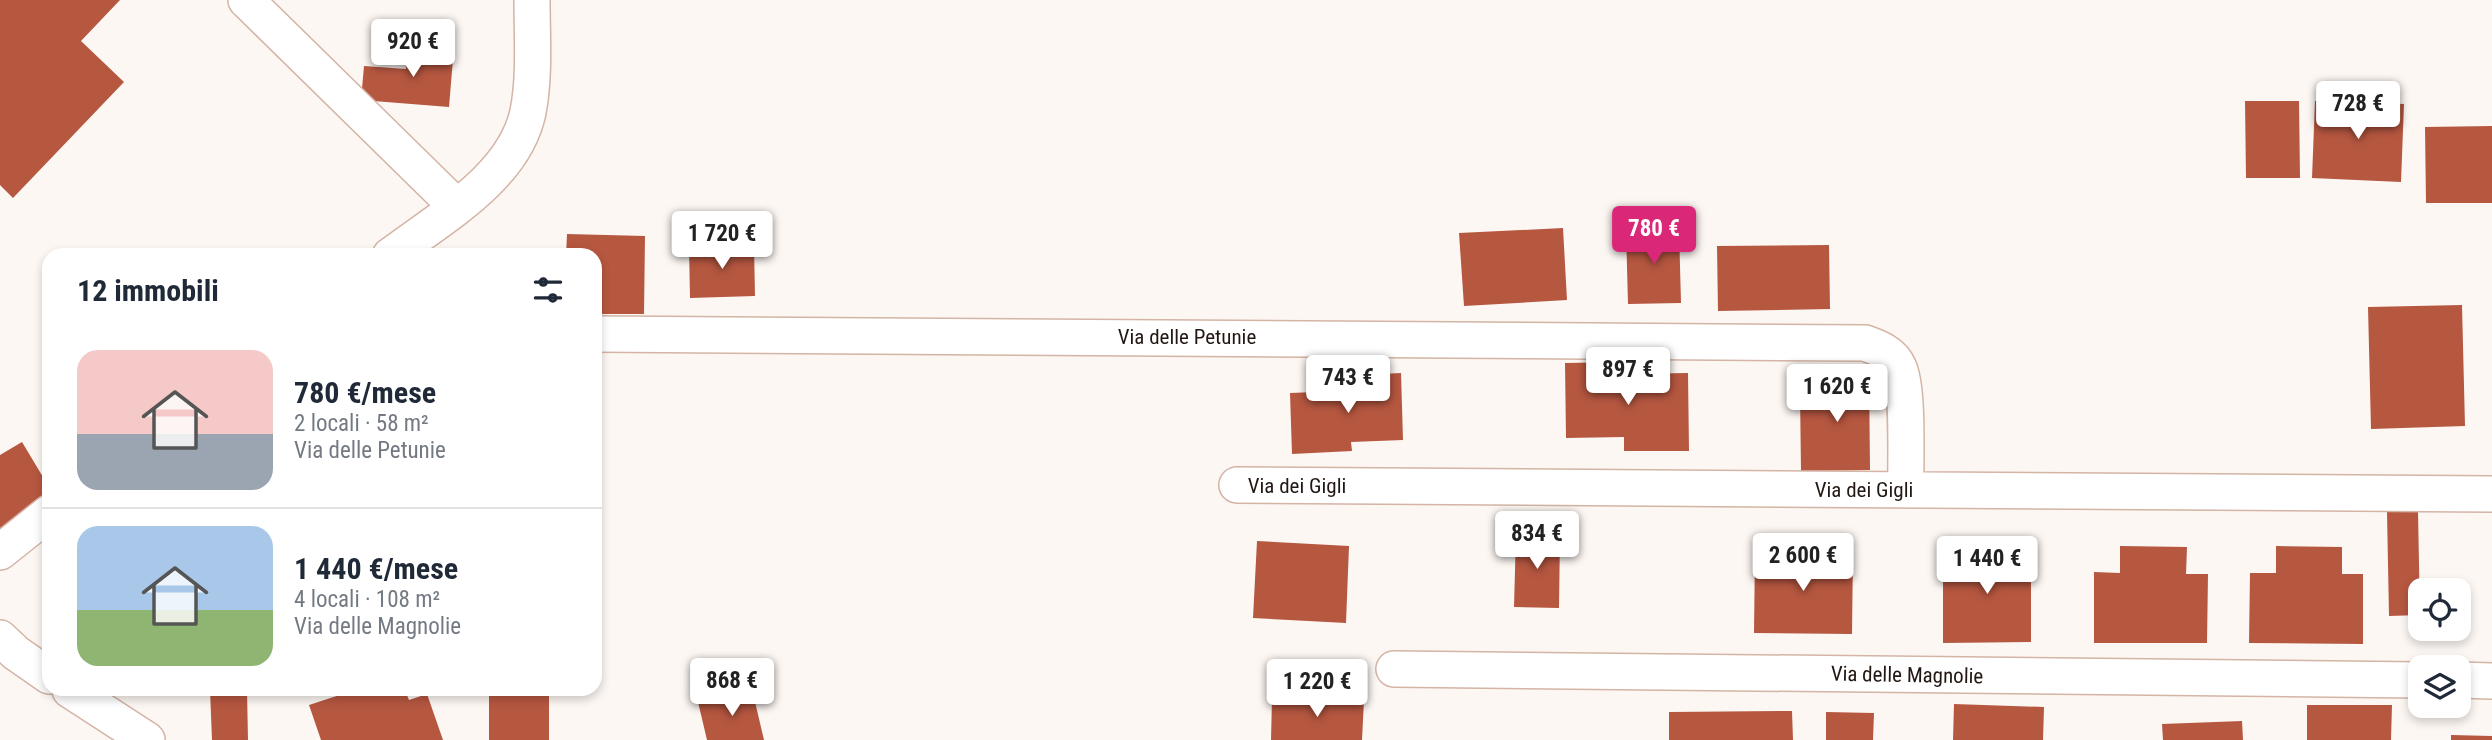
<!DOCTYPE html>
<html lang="it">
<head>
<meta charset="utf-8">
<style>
  :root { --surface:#fff; --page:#f2f2f3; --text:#1f2937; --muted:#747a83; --line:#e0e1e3; --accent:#db2777 }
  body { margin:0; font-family:"Roboto Condensed",sans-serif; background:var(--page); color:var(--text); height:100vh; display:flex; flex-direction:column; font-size:26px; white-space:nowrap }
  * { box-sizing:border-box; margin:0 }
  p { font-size:23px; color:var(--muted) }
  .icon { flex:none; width:38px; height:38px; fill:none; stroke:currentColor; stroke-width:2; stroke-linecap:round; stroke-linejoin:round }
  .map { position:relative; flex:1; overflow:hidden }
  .panel { position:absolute; left:42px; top:248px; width:560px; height:448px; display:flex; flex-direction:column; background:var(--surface); border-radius:21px; box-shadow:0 4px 10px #0003 }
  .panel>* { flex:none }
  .tools { position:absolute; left:2408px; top:578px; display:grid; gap:14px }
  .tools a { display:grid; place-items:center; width:63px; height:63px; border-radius:14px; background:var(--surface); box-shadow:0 4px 10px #0003; font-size:35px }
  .price { position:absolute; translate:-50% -60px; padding:0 16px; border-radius:7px; background:#fff; color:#222; font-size:23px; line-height:46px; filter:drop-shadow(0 2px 4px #0008) }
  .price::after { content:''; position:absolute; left:50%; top:42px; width:21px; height:16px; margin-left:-10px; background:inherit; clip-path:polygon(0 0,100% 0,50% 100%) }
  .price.selected { background:var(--accent); color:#fff }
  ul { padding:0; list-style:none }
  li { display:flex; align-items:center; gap:21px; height:175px; padding:0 35px }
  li+li { border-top:2px solid var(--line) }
  li span { display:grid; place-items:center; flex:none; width:196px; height:140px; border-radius:21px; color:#555 }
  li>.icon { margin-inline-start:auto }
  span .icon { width:84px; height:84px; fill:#fffc; stroke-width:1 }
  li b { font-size:30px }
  h2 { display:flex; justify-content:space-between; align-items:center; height:84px; padding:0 35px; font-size:30px }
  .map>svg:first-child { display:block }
</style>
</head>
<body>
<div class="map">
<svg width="2492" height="740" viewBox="0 0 2492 740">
  <rect width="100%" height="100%" fill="#fdf7f3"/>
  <path fill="#b65740" d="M0,0H120L81,41L124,82L13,198L0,185Z
    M408,44L454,47L449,107L361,100L364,66L406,69Z
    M2245,101H2299L2300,178H2246Z
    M2315,101L2404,104L2401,182L2312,178Z
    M2492,126V203H2426L2425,127Z
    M1563,228L1567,300L1464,306L1459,233Z
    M1679,229L1681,303L1628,304L1626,230Z
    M567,234L645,236L644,314H595V256H566Z
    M754,245L755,296L690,298L689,247Z
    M1829,245L1830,309L1718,311L1717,246Z
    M2462,305L2465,426L2371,429L2368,307Z
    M1624,362V374L1688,373L1689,451H1624V437L1566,438L1565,363Z
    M1823,371H1869L1870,470L1801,471L1800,394H1823Z
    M1401,373L1403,440L1351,442L1352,451L1292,454L1290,393L1342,391L1341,376Z
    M22,442L49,487V499L0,529V455Z
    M2387,512H2418L2420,615L2389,616Z
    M1516,533L1560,534L1559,608L1514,607Z
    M1257,541L1349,546L1346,623L1253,618Z
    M2120,546L2187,547L2186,574H2208L2207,643H2094V572L2120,573Z
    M2276,546L2342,547V574H2363V644L2249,643L2250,573H2276Z
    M1943,549L2031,550V642L1943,643Z
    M1755,551L1853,552L1852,634L1754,633Z
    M752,689L764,740H707L698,702Z
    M210,690H247L248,740H212Z
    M355,690H405L409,700L427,694L443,740H321L309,705Z
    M489,690H549V740H489Z
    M1272,698L1364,700L1362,740H1271Z
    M1954,704L2044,707L2043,740H1953Z
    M2307,705H2392L2391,740H2307Z
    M1792,711L1793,740H1669V712Z
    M1826,712L1874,713L1873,740H1826Z
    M2242,721L2243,740H2163L2162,724Z
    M2451,735L2492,736V740H2451Z"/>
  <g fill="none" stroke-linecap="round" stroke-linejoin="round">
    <defs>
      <path id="street" d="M246,0L456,206
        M390,256C440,218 514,178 528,112C535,76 532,37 532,0
        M595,334L1865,343C1879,348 1893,353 1899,368C1909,392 1905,461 1906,490
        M1237,485L2492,494
        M0,552L49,513
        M0,638L16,653L49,676
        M1394,669L2420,680
        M2459,680L2492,681
        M70,690L147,740"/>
    </defs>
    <use href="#street" stroke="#d3b4a5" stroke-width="38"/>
    <use href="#street" stroke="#fff" stroke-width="35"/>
  </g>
  <g text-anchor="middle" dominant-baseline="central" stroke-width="5" stroke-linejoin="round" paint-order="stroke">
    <g font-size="21" fill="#221712" stroke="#fff">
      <text x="1187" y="337">Via delle Petunie</text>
      <text x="1297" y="486">Via dei Gigli</text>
      <text x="1864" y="490">Via dei Gigli</text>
      <text transform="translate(1907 675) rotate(1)">Via delle Magnolie</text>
    </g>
  </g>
</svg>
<div class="tools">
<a><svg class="icon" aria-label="locate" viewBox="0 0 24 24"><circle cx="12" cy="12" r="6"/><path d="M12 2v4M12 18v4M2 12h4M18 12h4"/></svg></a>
<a><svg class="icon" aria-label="layers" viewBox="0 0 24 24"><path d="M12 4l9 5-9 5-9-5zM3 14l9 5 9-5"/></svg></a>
</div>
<b class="price" style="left:413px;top:79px">920 €</b>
<b class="price" style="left:2358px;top:141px">728 €</b>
<b class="price selected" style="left:1654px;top:266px">780 €</b>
<b class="price" style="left:722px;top:271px">1 720 €</b>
<b class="price" style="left:1628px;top:407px">897 €</b>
<b class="price" style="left:1348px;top:415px">743 €</b>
<b class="price" style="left:1837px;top:424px">1 620 €</b>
<b class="price" style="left:1537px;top:571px">834 €</b>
<b class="price" style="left:1803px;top:593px">2 600 €</b>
<b class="price" style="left:1987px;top:596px">1 440 €</b>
<b class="price" style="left:732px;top:718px">868 €</b>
<b class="price" style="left:1317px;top:719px">1 220 €</b>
<section class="panel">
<h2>12 immobili<svg class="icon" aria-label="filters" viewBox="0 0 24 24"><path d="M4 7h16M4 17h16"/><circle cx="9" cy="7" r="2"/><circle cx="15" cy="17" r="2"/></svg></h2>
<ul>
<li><span style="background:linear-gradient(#f6c9c9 60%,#9aa5b1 0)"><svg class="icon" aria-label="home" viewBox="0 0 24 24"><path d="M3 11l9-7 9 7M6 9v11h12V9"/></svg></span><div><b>780 €/mese</b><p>2 locali · 58 m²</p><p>Via delle Petunie</p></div></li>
<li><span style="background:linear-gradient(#a9c7e8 60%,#8fb573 0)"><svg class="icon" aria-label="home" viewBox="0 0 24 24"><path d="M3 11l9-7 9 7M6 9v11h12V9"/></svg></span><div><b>1 440 €/mese</b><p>4 locali · 108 m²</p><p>Via delle Magnolie</p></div></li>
</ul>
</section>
</div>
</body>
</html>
